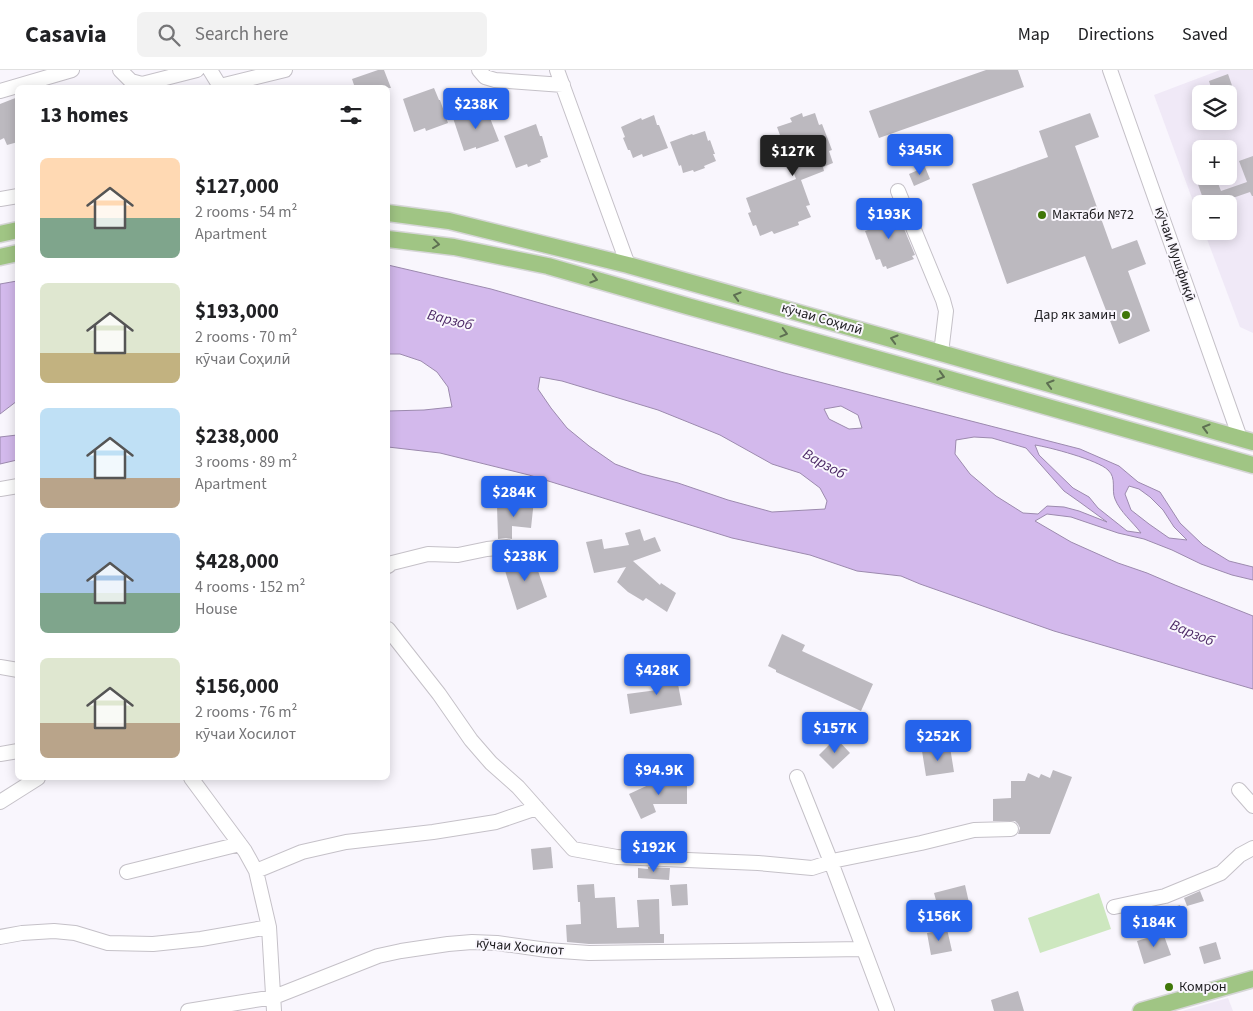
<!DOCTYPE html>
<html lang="en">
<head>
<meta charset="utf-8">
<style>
  :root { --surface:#fff; --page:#f2f2f2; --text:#202124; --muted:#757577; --line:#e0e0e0; --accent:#2563eb }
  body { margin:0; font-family:"Source Sans 3",sans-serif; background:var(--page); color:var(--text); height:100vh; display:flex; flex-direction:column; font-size:19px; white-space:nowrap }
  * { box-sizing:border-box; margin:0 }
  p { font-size:16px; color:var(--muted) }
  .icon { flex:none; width:28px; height:28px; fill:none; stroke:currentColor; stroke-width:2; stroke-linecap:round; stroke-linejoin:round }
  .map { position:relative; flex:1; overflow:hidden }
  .details { position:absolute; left:15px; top:15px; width:375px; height:695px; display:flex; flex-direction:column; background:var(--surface); border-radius:8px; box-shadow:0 2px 12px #0003 }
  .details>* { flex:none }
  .fabs { position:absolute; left:1192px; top:15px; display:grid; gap:10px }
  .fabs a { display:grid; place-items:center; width:45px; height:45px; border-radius:8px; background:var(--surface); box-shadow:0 2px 12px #0003; font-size:25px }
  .price { position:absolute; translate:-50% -42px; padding:0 11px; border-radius:5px; background:var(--accent); color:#fff; font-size:16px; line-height:32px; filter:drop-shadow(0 1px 2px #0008) }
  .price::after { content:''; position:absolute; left:50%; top:30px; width:15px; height:11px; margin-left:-8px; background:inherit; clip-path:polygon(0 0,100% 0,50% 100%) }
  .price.active { background:#222; color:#fff }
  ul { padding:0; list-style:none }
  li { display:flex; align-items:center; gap:15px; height:125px; padding:0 25px }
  li span { display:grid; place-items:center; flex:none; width:140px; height:100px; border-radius:8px; color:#555 }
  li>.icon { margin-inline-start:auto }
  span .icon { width:60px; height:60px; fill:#fffc; stroke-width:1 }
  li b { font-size:21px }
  h2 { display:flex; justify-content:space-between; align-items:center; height:60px; padding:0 25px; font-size:21px }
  header { display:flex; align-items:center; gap:30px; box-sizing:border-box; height:70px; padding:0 25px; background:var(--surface); border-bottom:1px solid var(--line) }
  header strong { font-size:24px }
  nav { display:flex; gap:28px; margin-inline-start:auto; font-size:18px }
  .search { width:350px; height:45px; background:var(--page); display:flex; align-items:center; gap:12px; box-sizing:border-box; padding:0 18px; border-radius:8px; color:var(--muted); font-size:19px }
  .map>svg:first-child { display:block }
</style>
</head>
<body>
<header>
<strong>Casavia</strong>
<div class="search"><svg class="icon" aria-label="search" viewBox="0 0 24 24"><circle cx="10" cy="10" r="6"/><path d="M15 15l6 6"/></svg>Search here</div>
<nav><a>Map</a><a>Directions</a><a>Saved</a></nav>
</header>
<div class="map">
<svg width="1253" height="941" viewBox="0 0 1253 941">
  <rect width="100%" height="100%" fill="#f9f6fd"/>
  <path fill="#f0e9f7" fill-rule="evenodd" d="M1220,0H1253V263L1240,257L1204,161H1229V134H1201V153L1154,25ZM1201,24H1229V51H1201ZM1201,79H1229V106H1201Z
    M1228,928L1233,941H1182Z"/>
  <path fill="#cde7bf" d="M1099,823L1111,859L1040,883L1028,848Z"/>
  <path fill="#d3b9ec" stroke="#9c8aae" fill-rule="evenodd" d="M388,195L491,219L784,303L1080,379L1119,396L1138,412L1160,422L1180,453L1203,475L1229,491L1253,497V510L1232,505L1201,494L1172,480L1144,469L1118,463L1071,447L1047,444L1035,451L1071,472L1118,493L1147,503L1175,515L1253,546V619L1054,561L920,514L901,506L857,501L810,485L732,468L529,405L440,383L388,377V341L424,340L452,337L448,317L437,302L421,291L400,284H388ZM540,307L562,311L658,340L720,365L772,394L800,403L820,418L827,431L825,439L772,442L728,430L678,413L642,404L615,394L589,376L567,358L551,338L538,319ZM841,336L858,345L862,358L849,359L829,349L824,339ZM974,367L992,368L1026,378L1064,421L1081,433L1107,452L1079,441L1064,437L1047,436L1038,444L1023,443L996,426L970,404L955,384L956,370ZM1035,375C1049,377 1098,390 1108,400C1117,408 1111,420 1115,429C1120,442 1133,452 1141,463L1127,461L1098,438L1089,427L1073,418L1039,385ZM1129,416L1139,419L1150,427L1163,440L1174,457L1187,470L1169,468L1149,454L1131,440L1125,424Z
    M17,211V331L0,344V214Z
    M17,365V390L0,394V367Z"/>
  <path fill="#bcb9bf" d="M378,0H384L391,18H355L352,9Z
    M986,0H1018L1024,17L879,68L869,41Z
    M1228,4L1235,24H1213L1209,11Z
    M434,18L439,30H440L448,53L426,61L425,58L414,62L403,29Z
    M18,27V72L7,75L4,68L0,70V34Z
    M485,37L489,49L490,48L499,71L476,79V77L464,81L453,48Z
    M802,43L803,47L815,43L819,55L822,54L832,80L829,81L833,93L823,97L824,101L801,110L810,135L806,136L811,147L798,152L799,155L774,164L772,161L760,166L756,155L753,156L748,143L751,142L746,128L796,109L777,57L792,52L790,48Z
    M1090,43L1099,67L1075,76L1112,179L1137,170L1146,194L1128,201L1150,261L1119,274L1085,186L1007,214L972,114L1048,87L1039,61Z
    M654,45L657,55H659L668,78L643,87L642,84L633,88L630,80H628L623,68L625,67L621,57L641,48L642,50Z
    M536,54L540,66H542L548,87L540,90L541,92L528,97L527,94L516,98L504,66Z
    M705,61L708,71L710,70L715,84H713L716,91L704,96L705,98L694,102L693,100L683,103L681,95L679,96L670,72L692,64L693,65Z
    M1253,86V126H1252L1250,122L1224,131L1225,134H1205L1195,106H1214L1215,108H1216L1221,121L1247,112L1239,91Z
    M925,97L930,109L914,116L909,104Z
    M892,139L893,143L897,142L915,185L912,186L914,189L887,199L886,196L883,197L880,189L876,190L865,161L868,160L866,153L870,152L869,148Z
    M517,430H534L531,458L512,456V469L506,468L498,469L497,436H516Z
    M640,459L644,471L655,467L661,481L633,491L660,515L661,513L676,523L667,542L646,528L643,531L628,522L617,512L626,497L594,503L586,472L602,469L604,479L629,475L625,463Z
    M535,484V492L547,527L517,540L503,494L513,491L518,493L523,492L527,486Z
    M782,564L805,575L802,581L873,614L861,641L776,602V600L768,596Z
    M676,604L682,635L630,644L627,624L657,620L655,607Z
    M836,668L850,683L833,699L819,685Z
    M950,677L954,702L926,706L922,681Z
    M1053,700L1072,707L1050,764H1018L1020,758L1018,754L1015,751H993V729L1011,728V711H1025L1028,703L1039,708L1041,704L1050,708Z
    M655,712H687V734H653L656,742L641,749L629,724Z
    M551,777L553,798L533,800L531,779Z
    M648,797L670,798L669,810L638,808V798L648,799Z
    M594,814L595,828L615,827L617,858L639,857L637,830L659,829L660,864H664V873L589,874L567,872L566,855L581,854L580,832H578L577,815Z
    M687,814L688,835L672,836L670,815Z
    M965,815L970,837L940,845L934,823Z
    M1200,821L1204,831L1187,836L1184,828Z
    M1180,835L1186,854L1168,859L1162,841Z
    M947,859L952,881L931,885L927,863Z
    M1163,863L1171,885L1144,894L1137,871Z
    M1216,872L1221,889L1204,894L1199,877Z
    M1018,921L1024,941H994L991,930Z"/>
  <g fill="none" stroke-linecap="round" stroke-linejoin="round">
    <defs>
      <path id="minor" d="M120,0L131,11L142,14L197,0
        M210,0L221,18
        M479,0L485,7L495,10L563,15
        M557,0L628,195
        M1110,0L1240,368
        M220,16L285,0
        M0,21L72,0
        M898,121L943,230L946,241L941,283
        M0,129L18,126
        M0,419L18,416
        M388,496L392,493L428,484L458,485L487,479L507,477L519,484
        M388,559L439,624L471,670L491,693L518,717L573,779L617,787L758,793L812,798L837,790L921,773L974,760L1011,759
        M0,597L18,600
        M0,684L18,681
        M797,707L831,792L887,941
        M191,708L245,781L256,801L269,857L274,941
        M1239,720L1253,736
        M0,732L38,708
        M256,801L302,782L346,772L433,762L496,752L537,738
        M127,802L240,774
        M1114,837L1165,826L1221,803L1240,785L1253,778
        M0,867L22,863L54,861L75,863L108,873L153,874L201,869L269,857
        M188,941L274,927L378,886L401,881L448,874L472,872L497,873L547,880L589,883L863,879"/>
      <path id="major" d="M388,143L449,151L628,195L941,283L1253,372
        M0,164L18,160
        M388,169L454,177L548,196L687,236L917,300L1253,395
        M0,187L18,183
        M1141,941L1253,909"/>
    </defs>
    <use href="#minor" stroke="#c5c1c8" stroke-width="16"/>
    <use href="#major" stroke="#d6d6d7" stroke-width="19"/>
    <use href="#minor" stroke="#fff" stroke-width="14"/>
    <use href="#major" stroke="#a0c584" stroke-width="16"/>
  </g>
  <defs><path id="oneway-chevron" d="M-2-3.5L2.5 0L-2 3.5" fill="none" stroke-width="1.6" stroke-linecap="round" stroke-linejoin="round" transform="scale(1.25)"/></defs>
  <g stroke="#5e7052">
    <use href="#oneway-chevron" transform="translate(436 174) rotate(7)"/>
    <use href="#oneway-chevron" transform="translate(594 209) rotate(16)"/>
    <use href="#oneway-chevron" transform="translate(737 226) rotate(-164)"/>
    <use href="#oneway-chevron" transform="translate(784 263) rotate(15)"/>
    <use href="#oneway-chevron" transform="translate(894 269) rotate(-164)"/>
    <use href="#oneway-chevron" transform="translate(941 306) rotate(16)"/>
    <use href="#oneway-chevron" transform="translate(1050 314) rotate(-164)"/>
    <use href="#oneway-chevron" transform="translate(1206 358) rotate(-164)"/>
  </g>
  <g fill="#407709" stroke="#f9f6fd" stroke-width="2">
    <circle cx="1042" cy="145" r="5"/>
    <circle cx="1126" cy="245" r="5"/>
    <circle cx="1169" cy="917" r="5"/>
  </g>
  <g text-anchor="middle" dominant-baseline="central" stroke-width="4" stroke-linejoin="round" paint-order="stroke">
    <g font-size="14" fill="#1d1c1f" stroke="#f9f6fd" text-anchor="start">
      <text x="1052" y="145">Мактаби №72</text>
      <text x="1116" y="245" text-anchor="end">Дар як замин</text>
      <text x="1179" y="917">Комрон</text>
    </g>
    <g font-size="14" fill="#1d1c1f" stroke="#f9f6fd">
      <text transform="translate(1175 184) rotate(71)">кӯчаи Мушфиқӣ</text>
      <text transform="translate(822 249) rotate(16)">кӯчаи Соҳилӣ</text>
      <text transform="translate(520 877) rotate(5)">кӯчаи Хосилот</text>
    </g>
    <g font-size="15" font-style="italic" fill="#4d2a67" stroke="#f9f6fd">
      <text transform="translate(450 250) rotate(14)">Варзоб</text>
      <text transform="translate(824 394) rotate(29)">Варзоб</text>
      <text transform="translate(1192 563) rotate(23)">Варзоб</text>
    </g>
  </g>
</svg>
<div class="fabs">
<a><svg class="icon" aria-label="layers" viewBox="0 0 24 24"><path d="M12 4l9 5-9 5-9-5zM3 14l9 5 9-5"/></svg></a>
<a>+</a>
<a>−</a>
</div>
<b class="price" style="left:476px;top:60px">$238K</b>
<b class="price" style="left:920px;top:106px">$345K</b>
<b class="price active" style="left:793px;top:107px">$127K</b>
<b class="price" style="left:889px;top:170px">$193K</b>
<b class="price" style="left:514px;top:448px">$284K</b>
<b class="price" style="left:525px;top:512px">$238K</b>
<b class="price" style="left:657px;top:626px">$428K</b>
<b class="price" style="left:835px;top:684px">$157K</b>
<b class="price" style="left:938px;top:692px">$252K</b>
<b class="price" style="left:659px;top:726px">$94.9K</b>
<b class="price" style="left:654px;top:803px">$192K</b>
<b class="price" style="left:939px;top:872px">$156K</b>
<b class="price" style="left:1154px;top:878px">$184K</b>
<section class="details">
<h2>13 homes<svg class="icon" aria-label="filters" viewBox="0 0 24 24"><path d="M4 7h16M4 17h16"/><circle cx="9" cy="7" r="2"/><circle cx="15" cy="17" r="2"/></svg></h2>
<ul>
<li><span style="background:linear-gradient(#ffd9b3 60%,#7fa58c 0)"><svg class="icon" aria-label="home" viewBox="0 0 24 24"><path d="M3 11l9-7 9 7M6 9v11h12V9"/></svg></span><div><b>$127,000</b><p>2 rooms · 54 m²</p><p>Apartment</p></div></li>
<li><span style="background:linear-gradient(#dfe7d0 70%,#c2b280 0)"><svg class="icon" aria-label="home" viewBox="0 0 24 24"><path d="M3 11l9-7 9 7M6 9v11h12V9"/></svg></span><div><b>$193,000</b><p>2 rooms · 70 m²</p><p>кӯчаи Соҳилӣ</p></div></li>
<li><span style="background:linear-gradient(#bfe0f5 70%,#b9a48a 0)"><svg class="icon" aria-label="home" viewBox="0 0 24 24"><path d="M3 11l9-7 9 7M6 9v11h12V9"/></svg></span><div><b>$238,000</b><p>3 rooms · 89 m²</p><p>Apartment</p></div></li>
<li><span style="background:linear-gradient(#a9c7e8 60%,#7fa58c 0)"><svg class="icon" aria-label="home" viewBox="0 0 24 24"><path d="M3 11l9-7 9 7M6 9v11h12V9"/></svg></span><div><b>$428,000</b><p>4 rooms · 152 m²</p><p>House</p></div></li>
<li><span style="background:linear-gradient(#dfe7d0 65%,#b9a48a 0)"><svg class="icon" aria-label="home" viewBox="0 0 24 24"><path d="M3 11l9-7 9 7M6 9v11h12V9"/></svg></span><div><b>$156,000</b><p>2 rooms · 76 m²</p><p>кӯчаи Хосилот</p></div></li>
</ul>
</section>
</div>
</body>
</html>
